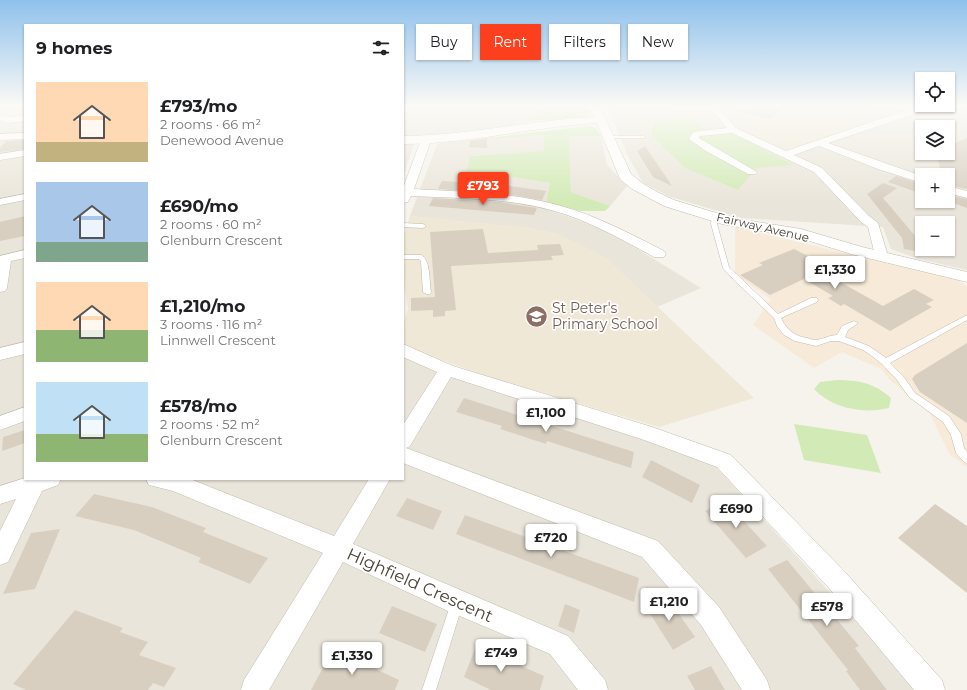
<!DOCTYPE html>
<html lang="en">
<head>
<meta charset="utf-8">
<style>
  :root { --surface:#fff; --page:#f6f6f6; --text:#202124; --muted:#757577; --accent:#fc3f1d }
  body { margin:0; font-family:Montserrat,sans-serif; background:var(--page); color:var(--text); height:100vh; display:flex; flex-direction:column; font-size:15px; white-space:nowrap }
  * { box-sizing:border-box; margin:0 }
  p { font-size:13px; color:var(--muted) }
  .icon { flex:none; width:22px; height:22px; fill:none; stroke:currentColor; stroke-width:2; stroke-linecap:round; stroke-linejoin:round }
  .map { position:relative; flex:1; overflow:hidden }
  .panel { position:absolute; left:24px; top:24px; width:380px; height:456px; display:flex; flex-direction:column; background:var(--surface); border-radius:0px; box-shadow:0 1px 3px #0004 }
  .panel>* { flex:none }
  .guide { position:absolute; left:416px; top:24px; width:380px; height:36px; display:flex; gap:8px }
  .controls { position:absolute; left:915px; top:72px; display:grid; gap:8px }
  .controls a { display:grid; place-items:center; width:40px; height:40px; border-radius:0px; background:var(--surface); box-shadow:0 1px 3px #0004; font-size:20px }
  .price { position:absolute; translate:-50% -34px; padding:0 9px; border-radius:4px; background:#fff; color:#222; font-size:13px; line-height:26px; filter:drop-shadow(0 1px 2px #0008) }
  .price::after { content:''; position:absolute; left:50%; top:24px; width:12px; height:9px; margin-left:-6px; background:inherit; clip-path:polygon(0 0,100% 0,50% 100%) }
  .price.on { background:var(--accent); color:#fff }
  ul { padding:0; list-style:none }
  li { display:flex; align-items:center; gap:12px; height:100px; padding:0 12px }
  li span { display:grid; place-items:center; flex:none; width:112px; height:80px; border-radius:0px; color:#555 }
  li>.icon { margin-inline-start:auto }
  span .icon { width:48px; height:48px; fill:#fffc; stroke-width:1 }
  li b { font-size:17px }
  h2 { display:flex; justify-content:space-between; align-items:center; height:48px; padding:0 12px; font-size:17px }
  .chip { padding:0 14px; border-radius:0px; background:var(--surface); box-shadow:0 1px 3px #0004; font-size:14px; line-height:36px }
  .chip.on { background:var(--accent); color:#fff }
  .map>svg:first-child { display:block }
</style>
</head>
<body>
<div class="map">
<svg width="967" height="690" viewBox="0 0 967 690">
  <rect width="100%" height="100%" fill="#f6f3ec"/>
  <path fill="#eae5da" fill-rule="evenodd" d="M0,107H25V479H403V357L451,377L710,460L918,690H0Z
    M403,107H547L527,121L509,126L435,135L403,136Z
    M608,107H967V270L919,259L891,249L883,227L741,218L668,196L643,183L627,154ZM922,127H948V153H922ZM922,175H948V201H922ZM922,223H948V249H922Z
    M545,135L544,151L470,156L512,177L550,183L546,203L547,209L608,231L701,288L657,307L606,258L557,234L528,228L410,216L437,144L474,139Z
    M569,136H601L607,165L627,186L610,206L571,192Z
    M403,144H414L403,177Z"/>
  <path fill="#f7ead8" d="M735,227L958,280L967,287V467L950,455L930,414L890,380L881,369L842,352L814,368L753,325L771,299L735,274Z"/>
  <path fill="#efe8d6" d="M724,107H867L864,109L886,116L794,149L788,150L771,144L741,128L735,122Z
    M410,216L528,228L557,234L584,246L606,258L754,398L659,427L488,377L404,346L403,325L408,309L403,279V237Z"/>
  <path fill="#d2eab5" d="M547,107H587L590,114L580,118L527,121Z
    M693,120L704,129L732,133L794,165L756,168L738,190L685,168L651,134L654,121Z
    M589,126L596,128L601,136H569L571,192L610,206L605,211H581L546,203L550,183L512,177L466,174L470,156L544,151V135L488,139V138Z
    M837,380C859,380 874,383 891,398L889,408C863,414 833,409 814,389L820,382Z
    M794,424L867,435L881,473L804,460Z"/>
  <path fill="#d8cfc1" d="M754,107H785L770,119L739,111V110L752,109Z
    M487,138V148L469,147L470,141Z
    M967,138V189L948,185V175H942L936,153H948V146Z
    M25,140V149L0,152V148L6,141Z
    M645,146L672,186L653,177L637,151Z
    M896,176L922,184V194L888,182Z
    M442,181L487,183L546,191L542,200L507,194L438,189Z
    M883,183L897,188L883,198L922,244V249H927L931,254L904,249L902,238L867,194Z
    M948,195L967,199V208L948,201Z
    M433,198L499,202L537,208L534,215L429,206Z
    M25,216V236L0,241V222Z
    M483,229L488,253L538,250L537,245L560,244L564,255L551,256L553,260L451,266L456,310L445,311V316L433,317V310L411,311V298L435,297L430,232Z
    M794,249L814,259L806,263L883,306L914,289L934,300L926,304L932,307L890,331L844,304L841,306L828,298L833,296L804,279L770,295L740,275L763,265L759,263Z
    M967,343V423L920,392L912,379L915,375Z
    M464,398L634,452L631,468L547,441L546,444L500,429L502,426L456,412Z
    M25,430V443L2,451L3,437Z
    M651,460L700,485L692,503L642,477Z
    M94,494L152,507L206,528L203,532L268,558L250,584L198,562L201,558L134,530L75,516Z
    M407,498L442,511L433,530L396,516Z
    M725,501L745,522L767,546L746,558L705,511Z
    M935,504L967,526V593L898,538Z
    M465,515L639,578L634,602L456,534Z
    M60,529L35,589L3,594L31,533Z
    M787,560L859,646L855,648L887,690H860L846,671L848,670L768,569Z
    M665,594L695,637L673,650L644,604Z
    M565,604L580,610L574,633L558,626Z
    M392,606L437,624L425,652L379,633Z
    M75,610L123,628L120,632L148,642L139,655L176,668L164,687L153,683L148,690H26L13,684Z
    M476,646L544,676L540,690H491L464,677Z
    M333,649L399,680L395,690H311Z
    M711,666L725,690H695L687,676Z"/>
  <g fill="none" stroke-linecap="round" stroke-linejoin="round">
    <defs>
      <path id="service" d="M713,107H753L751,108L714,109L712,108Z
        M606,136H644L646,137L644,138H608L606,137Z
        M715,214L718,216L717,224L729,267L778,314L811,298H817L818,300L817,302L781,318C787,330 794,336 807,338C810,339 813,340 816,340C824,339 830,335 837,335L842,326L854,321L858,323L848,330L845,337L869,346L886,358L967,315V320L890,363L903,376L915,393L949,416L961,434L964,448L967,452V463L964,462L956,453L951,435L943,422L909,397L897,380L882,364L872,356L863,350L839,341H831L816,346L795,341L784,335L777,326L774,318L734,280L723,268L711,224L712,216Z
        M403,223L423,224L426,226L423,228L403,227Z
        M403,255H421C431,260 429,282 431,292L430,294H427L423,292L421,261L419,259H403Z
        M457,597L461,599L463,603L436,690H422L451,603L453,599Z"/>
      <path id="minor" d="M670,107H718L736,128L786,151L915,107H925L918,113L828,143L922,176V183L878,169L819,146L794,155L822,168L869,216L878,223L888,256L886,259H876L868,227L861,222L814,172L732,133L700,136L699,138L757,172L756,174H748L706,151L689,139L693,132L727,128L712,110H674Z
        M0,115L9,117L25,115V121L8,123L0,120Z
        M25,133V139L0,140V134Z
        M426,137L431,140L414,189C463,192 513,192 561,206C597,216 631,234 664,251L666,254L664,257H654C621,239 588,220 551,210C506,198 458,198 411,196L408,202L403,203V188L421,140Z
        M25,150V156L0,160V154Z
        M948,186L967,191V198L948,193Z
        M25,194V200L0,205V199Z
        M25,250V258L11,261L7,288L5,291L0,292V256Z
        M25,342V354L0,360V348Z
        M403,344L453,366L652,427L731,455L844,571L942,680L945,690H914L828,587L717,467L647,441L451,377L410,446L406,448L658,541L719,607L767,680L770,690H742L701,625L642,557L403,463V425L437,372L403,357Z
        M25,407V421L0,430V416Z
        M25,478L61,479L58,485L42,491L8,562L0,565V531L16,499L0,504V486Z
        M146,479H190L334,536L369,479H390L353,544L568,636L605,680L608,690H578L550,654L448,611L343,562L269,690H241L244,680L323,553L173,491L149,485Z"/>
      <path id="tertiary" d="M590,107H600L631,174L642,183L657,192L674,200L713,212L745,220L801,229L862,247L967,272V282L851,254L800,238L722,224L664,206L632,189L620,179L597,123C532,127 467,144 403,144V136C467,136 530,120 594,117Z"/>
    </defs>
    <use href="#service" stroke="#c2bbae" stroke-width="1"/>
    <use href="#minor" stroke="#c2bbae" stroke-width="1"/>
    <use href="#tertiary" stroke="#c2bbae" stroke-width="1"/>
    <use href="#service" fill="#fff" fill-rule="evenodd"/>
    <use href="#minor" fill="#fff" fill-rule="evenodd"/>
    <use href="#tertiary" fill="#fff" fill-rule="evenodd"/>
  </g>
  <linearGradient id="sky" x2="0" y2="1"><stop stop-color="#8fc1ec"/><stop offset="0.52" stop-color="#fbfaf6"/><stop offset="1" stop-color="#fbfaf6" stop-opacity="0"/></linearGradient>
  <rect width="967" height="204" fill="url(#sky)"/>
  <defs>
    <symbol id="school-disc" viewBox="-11 -11 22 22"><circle r="9.5" fill="#8d6e63" stroke="#fff"/><path d="M0-5L7-2L0 1L-7-2ZM-4 1L0 2.5L4 1V4Q0 6-4 4Z" fill="#fff"/></symbol>
  </defs>
  <g fill-rule="evenodd">
    <use href="#school-disc" x="524" y="304" width="25" height="25"/>
  </g>
  <g text-anchor="middle" dominant-baseline="central" stroke-width="3.5" stroke-linejoin="round" paint-order="stroke">
    <g font-size="12" fill="#4b4439" stroke="#fff">
      <text transform="translate(763 227) rotate(13)">Fairway Avenue</text>
    </g>
    <g font-size="14" fill="#785e54" stroke="#fff" text-anchor="start">
      <text x="552" y="308">St Peter's<tspan x="552" dy="16">Primary School</tspan></text>
    </g>
    <g font-size="17" fill="#4b4439" stroke="#fff">
      <text transform="translate(420 585) rotate(24)">Highfield Crescent</text>
    </g>
  </g>
</svg>
<div class="controls">
<a><svg class="icon" aria-label="locate" viewBox="0 0 24 24"><circle cx="12" cy="12" r="6"/><path d="M12 2v4M12 18v4M2 12h4M18 12h4"/></svg></a>
<a><svg class="icon" aria-label="layers" viewBox="0 0 24 24"><path d="M12 4l9 5-9 5-9-5zM3 14l9 5 9-5"/></svg></a>
<a>+</a>
<a>−</a>
</div>
<b class="price on" style="left:483px;top:206px">£793</b>
<b class="price" style="left:835px;top:290px">£1,330</b>
<b class="price" style="left:546px;top:433px">£1,100</b>
<b class="price" style="left:736px;top:529px">£690</b>
<b class="price" style="left:551px;top:558px">£720</b>
<b class="price" style="left:669px;top:622px">£1,210</b>
<b class="price" style="left:827px;top:627px">£578</b>
<b class="price" style="left:501px;top:673px">£749</b>
<b class="price" style="left:352px;top:676px">£1,330</b>
<div class="guide">
<a class="chip">Buy</a>
<a class="chip on">Rent</a>
<a class="chip">Filters</a>
<a class="chip">New</a>
</div>
<section class="panel">
<h2>9 homes<svg class="icon" aria-label="filters" viewBox="0 0 24 24"><path d="M4 7h16M4 17h16"/><circle cx="9" cy="7" r="2"/><circle cx="15" cy="17" r="2"/></svg></h2>
<ul>
<li><span style="background:linear-gradient(#ffd9b3 75%,#c2b280 0)"><svg class="icon" aria-label="home" viewBox="0 0 24 24"><path d="M3 11l9-7 9 7M6 9v11h12V9"/></svg></span><div><b>£793/mo</b><p>2 rooms · 66 m²</p><p>Denewood Avenue</p></div></li>
<li><span style="background:linear-gradient(#a9c7e8 75%,#7fa58c 0)"><svg class="icon" aria-label="home" viewBox="0 0 24 24"><path d="M3 11l9-7 9 7M6 9v11h12V9"/></svg></span><div><b>£690/mo</b><p>2 rooms · 60 m²</p><p>Glenburn Crescent</p></div></li>
<li><span style="background:linear-gradient(#ffd9b3 60%,#8fb573 0)"><svg class="icon" aria-label="home" viewBox="0 0 24 24"><path d="M3 11l9-7 9 7M6 9v11h12V9"/></svg></span><div><b>£1,210/mo</b><p>3 rooms · 116 m²</p><p>Linnwell Crescent</p></div></li>
<li><span style="background:linear-gradient(#bfe0f5 65%,#8fb573 0)"><svg class="icon" aria-label="home" viewBox="0 0 24 24"><path d="M3 11l9-7 9 7M6 9v11h12V9"/></svg></span><div><b>£578/mo</b><p>2 rooms · 52 m²</p><p>Glenburn Crescent</p></div></li>
</ul>
</section>
</div>
</body>
</html>
